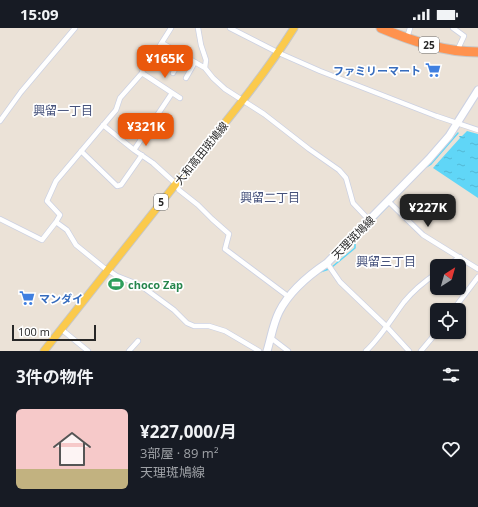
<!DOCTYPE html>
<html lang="ja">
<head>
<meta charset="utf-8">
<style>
  :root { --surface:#171b24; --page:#242831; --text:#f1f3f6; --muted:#9ea1a6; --line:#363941; --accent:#ea580c }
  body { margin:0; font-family:"Open Sans","Noto Sans JP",sans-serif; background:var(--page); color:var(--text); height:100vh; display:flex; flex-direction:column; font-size:15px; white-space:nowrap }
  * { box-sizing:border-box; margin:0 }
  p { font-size:13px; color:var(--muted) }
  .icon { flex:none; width:22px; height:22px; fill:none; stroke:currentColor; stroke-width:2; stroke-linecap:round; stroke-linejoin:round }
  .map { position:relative; height:323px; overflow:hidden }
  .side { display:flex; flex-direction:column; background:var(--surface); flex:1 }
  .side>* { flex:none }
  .needle { width:26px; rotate:37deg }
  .controls { position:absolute; left:430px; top:231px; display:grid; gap:8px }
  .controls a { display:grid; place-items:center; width:36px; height:36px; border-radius:6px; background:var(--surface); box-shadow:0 1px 3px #0004; font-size:20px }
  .scale { position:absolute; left:12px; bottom:10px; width:84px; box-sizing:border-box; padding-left:4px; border:2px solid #272727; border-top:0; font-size:11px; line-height:14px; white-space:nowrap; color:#272727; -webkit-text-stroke:3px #fff; paint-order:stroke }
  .price { position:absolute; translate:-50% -34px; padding:0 9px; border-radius:8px; background:var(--accent); color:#fff; font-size:13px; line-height:26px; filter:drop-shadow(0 1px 2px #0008) }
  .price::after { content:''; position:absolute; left:50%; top:24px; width:12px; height:9px; margin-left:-6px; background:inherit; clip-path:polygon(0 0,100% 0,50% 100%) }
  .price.selected { background:#222; color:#fff }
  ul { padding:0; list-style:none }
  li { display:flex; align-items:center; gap:12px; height:100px; padding:0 16px }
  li+li { border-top:1px solid var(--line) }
  li span { display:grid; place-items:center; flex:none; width:112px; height:80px; border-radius:6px; color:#555 }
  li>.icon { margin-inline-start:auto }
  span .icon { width:48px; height:48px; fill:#fffc; stroke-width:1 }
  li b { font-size:17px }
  h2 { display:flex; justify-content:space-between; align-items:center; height:48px; padding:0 16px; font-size:17px }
  .status { display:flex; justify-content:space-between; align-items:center; height:28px; padding:0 20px; background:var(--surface); direction:ltr }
  .status svg { height:11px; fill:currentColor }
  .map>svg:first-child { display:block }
</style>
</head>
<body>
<div class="status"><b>15:09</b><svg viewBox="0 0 49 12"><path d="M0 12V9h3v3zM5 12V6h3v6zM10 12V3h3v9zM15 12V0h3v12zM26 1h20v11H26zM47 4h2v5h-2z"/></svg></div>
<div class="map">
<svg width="478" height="323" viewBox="0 0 478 323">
  <defs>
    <pattern id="water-ripples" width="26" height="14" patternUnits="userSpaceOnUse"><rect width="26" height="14" fill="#60d6f7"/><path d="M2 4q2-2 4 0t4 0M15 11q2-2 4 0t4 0" fill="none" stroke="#53b8d4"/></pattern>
  </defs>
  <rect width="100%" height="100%" fill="#ebe2d7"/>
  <path fill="url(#water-ripples)" d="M467,103L478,106V170L433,140L460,110L459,108H462Z"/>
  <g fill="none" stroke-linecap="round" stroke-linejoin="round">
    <path stroke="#60d6f7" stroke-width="1.5" d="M426,139L431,136L458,105
      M332,239L355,220V212L408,157
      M320,244L329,241"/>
    <defs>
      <path id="street" d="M198,0L201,17L206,32L205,40L213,50L225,61L264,86L309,121L339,142L346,150L353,175L369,192
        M230,0L279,25L320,43L436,88L478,102
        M453,0L464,8L457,23
        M407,10L410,0
        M162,15L205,40
        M142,45L180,70
        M173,45L183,27
        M186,50L195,34
        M0,93L21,64L75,0
        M103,97L134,122L153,135L176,156L179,162L198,177L212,191L229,206L225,221L289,269
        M134,122L172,65
        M81,123L117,158L121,157L142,127
        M388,173L423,207L478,241
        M0,191L42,212L56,194
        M327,235L340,254L387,299L409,323
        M447,238L460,229
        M108,242L117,248L140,257L174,282L187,295L194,298H209L225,303L259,323
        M108,243L76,217L67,202L56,194L60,187L47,173L56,153L116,82L120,70L142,45L144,37L159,19L171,0
        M453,282L478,249
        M61,301L88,323
        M271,310L288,323
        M129,323L138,313
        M366,323C381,309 392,290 404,274C413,263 425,253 437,245
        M421,323L437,304"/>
      <path id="secondary" d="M267,323C271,310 273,296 279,284C289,264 309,247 327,235L429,131L449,108L478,62"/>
      <path id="primary" d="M44,323C88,268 131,212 175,157C216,105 259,56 294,0"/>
      <path id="highway" d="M381,0C412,13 444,24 478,24"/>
    </defs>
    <use href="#street" stroke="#ccd1e2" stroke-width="6"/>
    <use href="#secondary" stroke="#ccd1e2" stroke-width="9"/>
    <use href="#primary" stroke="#c7c7c7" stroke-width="9"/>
    <use href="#highway" stroke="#c7c7c7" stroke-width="11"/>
    <use href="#street" stroke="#fff" stroke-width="4.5"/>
    <use href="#secondary" stroke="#fff" stroke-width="7"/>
    <use href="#primary" stroke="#fbca4c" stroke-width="7"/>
    <use href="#highway" stroke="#ff924e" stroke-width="9"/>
  </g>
  <defs>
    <symbol id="supermarket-bare" viewBox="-9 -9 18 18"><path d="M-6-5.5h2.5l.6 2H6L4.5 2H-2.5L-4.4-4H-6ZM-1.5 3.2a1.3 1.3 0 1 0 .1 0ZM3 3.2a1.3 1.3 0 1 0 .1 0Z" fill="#3f7fe0" stroke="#fff" stroke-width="2.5" paint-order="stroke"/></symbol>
    <symbol id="stadium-bare" viewBox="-9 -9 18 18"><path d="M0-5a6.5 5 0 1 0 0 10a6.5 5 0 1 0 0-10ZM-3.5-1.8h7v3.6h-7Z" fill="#2e9e5b" stroke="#fff" stroke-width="2.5" paint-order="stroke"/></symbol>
  </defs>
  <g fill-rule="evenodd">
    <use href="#supermarket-bare" x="422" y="31" width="22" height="22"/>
    <use href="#stadium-bare" x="105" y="245" width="22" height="22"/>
    <use href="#supermarket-bare" x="16" y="259" width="22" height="22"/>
  </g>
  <g text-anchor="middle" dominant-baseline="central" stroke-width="3.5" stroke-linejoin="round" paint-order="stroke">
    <g fill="#fff" stroke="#686868" stroke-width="1">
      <rect x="419" y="9" width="20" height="16" rx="3"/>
      <rect x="154" y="166" width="14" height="16" rx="3"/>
    </g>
    <g font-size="10" font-weight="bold" fill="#272727">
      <text x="429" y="17">25</text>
      <text x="161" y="174">5</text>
    </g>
    <g font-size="11" font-weight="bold" fill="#366cbe" stroke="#fff" text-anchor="end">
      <text x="421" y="42">ファミリーマート</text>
      <text x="39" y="270" text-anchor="start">マンダイ</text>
    </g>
    <g font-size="11" fill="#272727" stroke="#fff">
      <text transform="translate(201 125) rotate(-51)">大和高田斑鳩線</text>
      <text transform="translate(353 209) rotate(-45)">天理斑鳩線</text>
    </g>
    <g font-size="11" font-weight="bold" fill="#27864d" stroke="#fff" text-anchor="start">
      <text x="128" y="256">choco Zap</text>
    </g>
    <g font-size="12" fill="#45517b" stroke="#fff">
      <text x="63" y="82">興留一丁目</text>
      <text x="270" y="169">興留二丁目</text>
      <text x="386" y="233">興留三丁目</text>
    </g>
  </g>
</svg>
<div class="controls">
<a><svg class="needle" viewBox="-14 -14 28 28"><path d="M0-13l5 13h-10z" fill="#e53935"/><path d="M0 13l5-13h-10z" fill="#9ea1a6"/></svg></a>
<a><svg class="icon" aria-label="locate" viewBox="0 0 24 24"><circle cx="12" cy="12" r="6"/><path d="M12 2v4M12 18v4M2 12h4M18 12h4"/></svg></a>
</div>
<div class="scale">100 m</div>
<b class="price" style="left:165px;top:51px">¥165K</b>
<b class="price" style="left:146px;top:119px">¥321K</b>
<b class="price selected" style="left:428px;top:200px">¥227K</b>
</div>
<section class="side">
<h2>3件の物件<svg class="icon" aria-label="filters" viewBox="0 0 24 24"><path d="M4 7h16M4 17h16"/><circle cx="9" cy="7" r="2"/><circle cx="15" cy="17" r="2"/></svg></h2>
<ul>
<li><span style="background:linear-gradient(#f6c9c9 75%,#c2b280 0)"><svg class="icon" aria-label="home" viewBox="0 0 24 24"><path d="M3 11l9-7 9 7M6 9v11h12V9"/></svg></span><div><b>¥227,000/月</b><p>3部屋 · 89 m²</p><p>天理斑鳩線</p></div><svg class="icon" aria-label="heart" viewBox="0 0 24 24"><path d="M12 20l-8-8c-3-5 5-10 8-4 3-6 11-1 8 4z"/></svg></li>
</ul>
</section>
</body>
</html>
